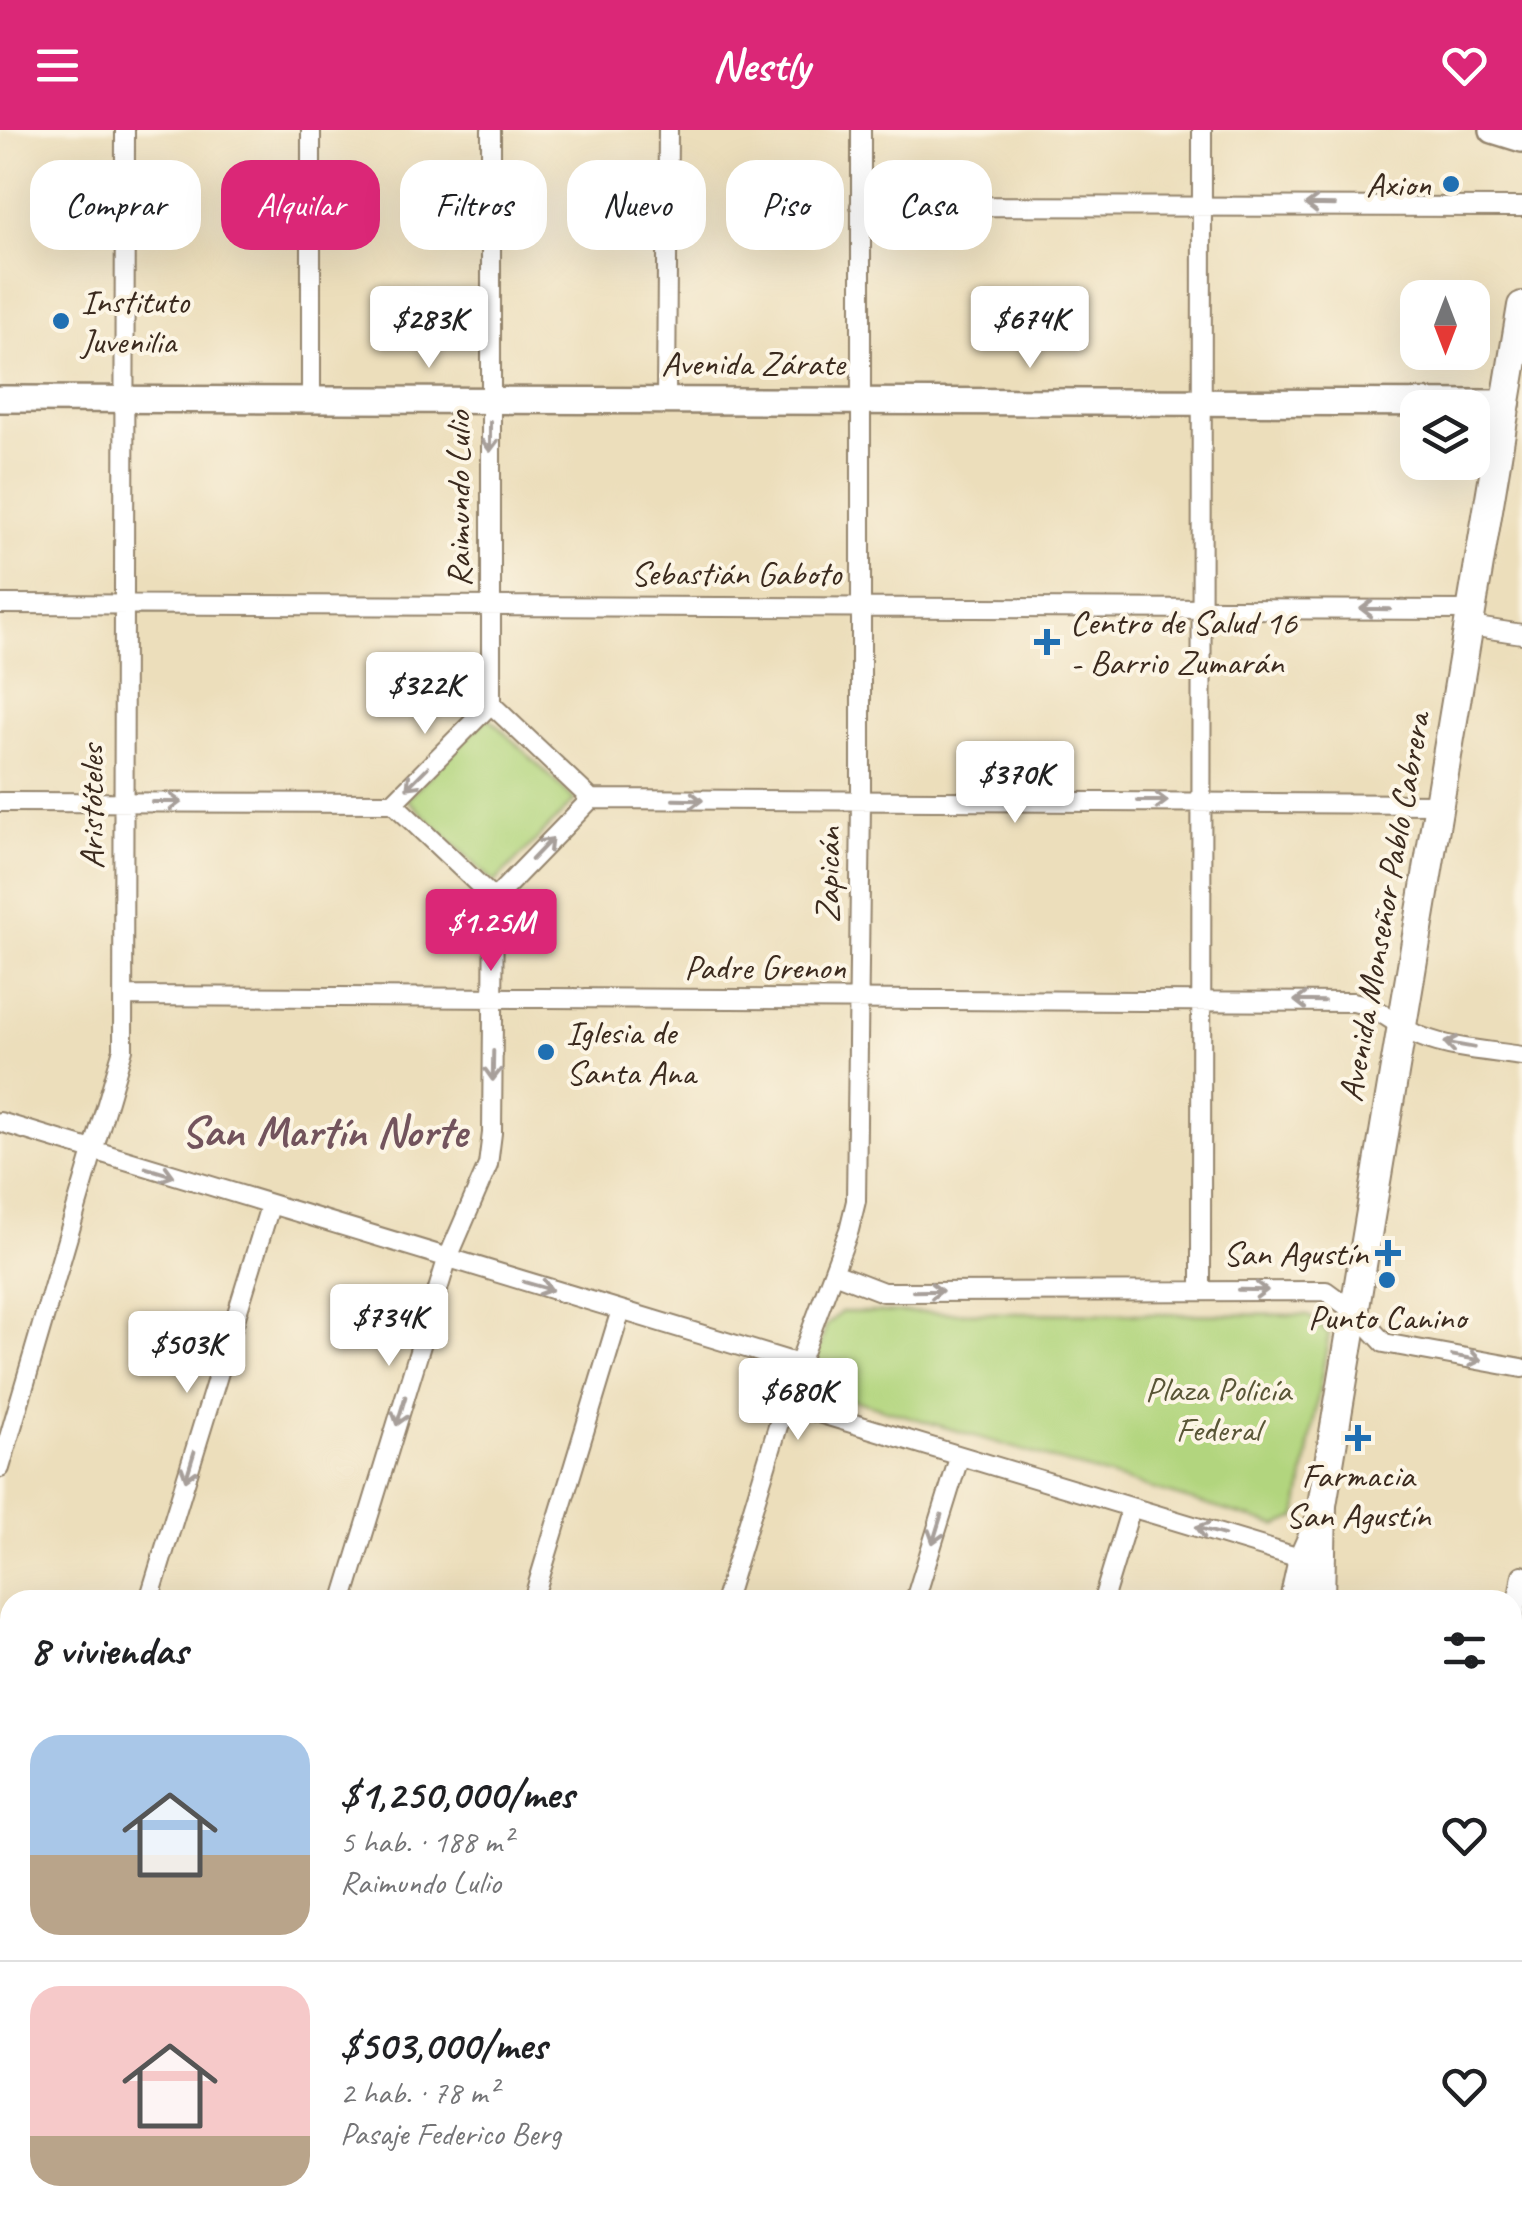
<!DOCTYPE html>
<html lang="es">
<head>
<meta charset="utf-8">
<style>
  :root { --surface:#fff; --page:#f2f2f2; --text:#202124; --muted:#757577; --line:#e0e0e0; --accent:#db2777 }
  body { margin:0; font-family:Caveat,sans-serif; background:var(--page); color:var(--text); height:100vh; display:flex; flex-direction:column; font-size:38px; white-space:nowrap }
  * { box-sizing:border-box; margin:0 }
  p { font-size:32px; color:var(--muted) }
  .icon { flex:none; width:55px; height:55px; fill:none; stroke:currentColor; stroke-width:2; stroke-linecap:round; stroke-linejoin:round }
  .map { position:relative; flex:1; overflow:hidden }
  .side { position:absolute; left:0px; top:1460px; width:1522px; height:642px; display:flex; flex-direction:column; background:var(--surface); border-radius:30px 30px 0 0; box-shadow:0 10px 40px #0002 }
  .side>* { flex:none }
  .hud { position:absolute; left:30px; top:30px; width:1000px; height:90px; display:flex; gap:20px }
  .needle { width:65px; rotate:180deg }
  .buttons { position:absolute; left:1400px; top:150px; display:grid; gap:20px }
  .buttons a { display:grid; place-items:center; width:90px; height:90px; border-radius:20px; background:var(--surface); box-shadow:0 10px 40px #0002; font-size:50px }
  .price { position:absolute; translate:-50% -85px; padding:0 22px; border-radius:10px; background:#fff; color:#222; font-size:32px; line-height:65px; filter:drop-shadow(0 2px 5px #0008) }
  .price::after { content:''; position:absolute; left:50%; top:60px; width:30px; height:22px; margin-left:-15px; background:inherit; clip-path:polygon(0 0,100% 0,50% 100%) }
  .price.current { background:var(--accent); color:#fff }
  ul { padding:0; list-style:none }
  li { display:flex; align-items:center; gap:30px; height:250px; padding:0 30px }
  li+li { border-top:2px solid var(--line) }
  li span { display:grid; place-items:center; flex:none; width:280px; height:200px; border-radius:30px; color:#555 }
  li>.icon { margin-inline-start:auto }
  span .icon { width:120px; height:120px; fill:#fffc; stroke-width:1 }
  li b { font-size:42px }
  h2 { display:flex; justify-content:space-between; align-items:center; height:120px; padding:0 30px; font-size:42px }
  .tag { padding:0 35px; border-radius:30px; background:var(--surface); box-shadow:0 10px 40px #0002; font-size:35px; line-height:90px }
  .tag.current { background:var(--accent); color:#fff }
  header { display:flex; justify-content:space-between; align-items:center; height:130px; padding:0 30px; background:var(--accent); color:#fff; font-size:45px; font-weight:800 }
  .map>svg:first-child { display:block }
</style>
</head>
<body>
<header><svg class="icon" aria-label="menu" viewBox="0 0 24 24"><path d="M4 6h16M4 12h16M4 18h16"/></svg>Nestly<svg class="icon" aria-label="heart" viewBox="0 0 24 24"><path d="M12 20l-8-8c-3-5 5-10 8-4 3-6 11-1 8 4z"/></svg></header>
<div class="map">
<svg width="1522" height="2102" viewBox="0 0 1522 2102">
  <rect width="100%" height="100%" fill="#fcf5e5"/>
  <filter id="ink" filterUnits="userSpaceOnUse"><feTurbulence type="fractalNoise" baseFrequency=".01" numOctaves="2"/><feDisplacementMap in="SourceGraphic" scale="20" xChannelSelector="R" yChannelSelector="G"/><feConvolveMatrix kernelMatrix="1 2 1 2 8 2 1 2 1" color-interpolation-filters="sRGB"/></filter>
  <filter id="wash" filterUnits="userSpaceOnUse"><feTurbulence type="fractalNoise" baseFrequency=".0048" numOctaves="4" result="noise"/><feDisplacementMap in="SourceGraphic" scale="40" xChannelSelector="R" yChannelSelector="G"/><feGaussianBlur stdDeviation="2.25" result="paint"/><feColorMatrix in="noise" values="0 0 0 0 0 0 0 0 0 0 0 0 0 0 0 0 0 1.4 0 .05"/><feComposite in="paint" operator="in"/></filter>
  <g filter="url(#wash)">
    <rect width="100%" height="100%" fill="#ecdebb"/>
    <path fill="#b2d57e" stroke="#76804e" stroke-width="2.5" d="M488,587L575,670L494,753L407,669Z
      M841,1182L1308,1185L1329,1204L1297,1387L1277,1396L826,1262L811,1246L826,1196Z"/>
  </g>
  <g filter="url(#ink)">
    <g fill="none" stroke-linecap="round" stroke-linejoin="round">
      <defs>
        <path id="street" d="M860,76L1522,77
          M311,268V0
          M666,268L668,0
          M0,474L1472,480
          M1470,496L1522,504
          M491,574L591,669L1440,674
          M0,672L393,673
          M393,673L491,574V0
          M494,769L591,669
          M123,866L1353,872C1381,877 1396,897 1422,907C1452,919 1490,921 1522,926
          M0,992L799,1234
          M834,1143L883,1162L1326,1161L1356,1183L1384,1213L1522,1238
          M1201,1159L1202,0
          M785,1273L1303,1429
          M0,1338L123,919L125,0
          M149,1470L270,1076
          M343,1470L447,1130L488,1035L492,1003L494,769L393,673
          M533,1470L621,1180
          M725,1470L789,1260L849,1100L856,1071L861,673V0
          M915,1470L959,1328
          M1103,1470L1131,1378
          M1512,1502L1522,1445
          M1512,1660L1522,1662
          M0,1846L10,1857
          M0,1883L10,1887
          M0,2019L10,2011
          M209,2092L216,2102
          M285,2102L296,2092
          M655,2102L666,2092
          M1034,2102L1045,2092
          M1207,2102L1208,2092
          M1281,2102L1283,2092
          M1424,2102L1426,2092"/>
        <path id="secondary" d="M1493,0L1522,9
          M0,269L1507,273
          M0,1540L10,1543
          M0,1618L10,1621
          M1512,1995L1522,1998
          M1512,2072L1522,2075"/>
        <path id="primary" d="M1294,1470L1303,1429L1319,1393
          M1320,1470L1322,1375L1522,176
          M1231,2102L1232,2092
          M1253,2102L1254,2092"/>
      </defs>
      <use href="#street" stroke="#94846c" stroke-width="22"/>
      <use href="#secondary" stroke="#94846c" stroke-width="30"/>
      <use href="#primary" stroke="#94846c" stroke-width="32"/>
      <path stroke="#94846c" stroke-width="4" stroke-dasharray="2.5 8" stroke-linecap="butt" d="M0,1590L10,1593"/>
      <use href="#street" stroke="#fff" stroke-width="18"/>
      <use href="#secondary" stroke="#fff" stroke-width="25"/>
      <use href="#primary" stroke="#fff" stroke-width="28"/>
      <defs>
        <path id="rail" d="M0,1581L10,1584
          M1512,2032L1522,2035"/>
      </defs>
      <use href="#rail" stroke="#3b2a1e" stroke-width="10"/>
      <use href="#rail" stroke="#fcf5e5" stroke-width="6" stroke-dasharray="19" stroke-linecap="butt"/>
    </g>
    <defs><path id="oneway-shaft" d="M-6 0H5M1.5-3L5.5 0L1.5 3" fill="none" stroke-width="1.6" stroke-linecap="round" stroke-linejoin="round" transform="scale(2.5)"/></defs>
    <g stroke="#a79f9a">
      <use href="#oneway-shaft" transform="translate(1320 75) rotate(-179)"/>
      <use href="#oneway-shaft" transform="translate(490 307) rotate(90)"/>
      <use href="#oneway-shaft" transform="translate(1375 479) rotate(-179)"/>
      <use href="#oneway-shaft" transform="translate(417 648) rotate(135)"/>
      <use href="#oneway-shaft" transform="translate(688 670) rotate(1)"/>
      <use href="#oneway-shaft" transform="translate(1153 671)"/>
      <use href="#oneway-shaft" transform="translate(167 672)"/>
      <use href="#oneway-shaft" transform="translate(542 719) rotate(-46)"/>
      <use href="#oneway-shaft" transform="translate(1309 871) rotate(-179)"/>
      <use href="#oneway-shaft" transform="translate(1459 915) rotate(-170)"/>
      <use href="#oneway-shaft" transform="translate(493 936) rotate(91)"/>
      <use href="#oneway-shaft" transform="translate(160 1042) rotate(17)"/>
      <use href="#oneway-shaft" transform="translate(538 1156) rotate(16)"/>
      <use href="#oneway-shaft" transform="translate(1253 1160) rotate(1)"/>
      <use href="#oneway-shaft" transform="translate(928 1161) rotate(-1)"/>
      <use href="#oneway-shaft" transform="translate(1467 1228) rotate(10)"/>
      <use href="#oneway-shaft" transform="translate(401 1281) rotate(107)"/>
      <use href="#oneway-shaft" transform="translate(190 1336) rotate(107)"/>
      <use href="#oneway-shaft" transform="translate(937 1399) rotate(107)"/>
      <use href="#oneway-shaft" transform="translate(1210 1401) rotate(-164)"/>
    </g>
  </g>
  <g fill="#1f6fb2" stroke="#fcf5e5" stroke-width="4">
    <circle cx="1451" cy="54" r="10"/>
    <circle cx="61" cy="191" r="10"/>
    <path d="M1042 497h10v10h10v10h-10v10h-10v-10h-10v-10h10z"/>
    <circle cx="546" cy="922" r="10"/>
    <path d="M1383 1108h10v10h10v10h-10v10h-10v-10h-10v-10h10z"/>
    <circle cx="1387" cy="1150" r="10"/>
    <path d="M1353 1293h10v10h10v10h-10v10h-10v-10h-10v-10h10z"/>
  </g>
  <g text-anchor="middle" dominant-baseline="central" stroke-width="8" stroke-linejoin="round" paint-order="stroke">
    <g font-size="35" fill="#3b2a1e" stroke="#fcf5e5" text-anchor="start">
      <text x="1431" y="54" text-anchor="end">Axion</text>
      <text x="81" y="171">Instituto<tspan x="81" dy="40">Juvenilia</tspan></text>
      <text x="1070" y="492">Centro de Salud 16<tspan x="1070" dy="40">- Barrio Zumarán</tspan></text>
      <text x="566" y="902">Iglesia de<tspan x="566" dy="40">Santa Ana</tspan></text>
      <text x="1368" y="1123" text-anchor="end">San Agustín</text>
      <text x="1387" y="1187" text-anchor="middle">Punto Canino</text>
      <text x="1358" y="1345" text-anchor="middle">Farmacia<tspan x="1358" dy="40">San Agustín</tspan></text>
    </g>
    <g font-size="35" fill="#3b2a1e" stroke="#fcf5e5">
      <text x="753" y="233">Avenida Zárate</text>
      <text transform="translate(458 369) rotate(-90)">Raimundo Lulio</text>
      <text x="736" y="443">Sebastián Gaboto</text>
      <text transform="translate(91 677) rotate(-90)">Aristóteles</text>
      <text transform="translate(828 745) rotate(-89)">Zapicán</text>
      <text transform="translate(1384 777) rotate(-80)">Avenida Monseñor Pablo Cabrera</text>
      <text x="765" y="837">Padre Grenon</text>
    </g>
    <g font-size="35" fill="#595536" stroke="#fcf5e5">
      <text x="1218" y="1259">Plaza Policía<tspan x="1218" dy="40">Federal</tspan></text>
    </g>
    <g font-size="45" font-weight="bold" fill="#73545d" stroke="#fcf5e5">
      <text x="324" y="1001">San Martín Norte</text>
    </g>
  </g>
</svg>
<div class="buttons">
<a><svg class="needle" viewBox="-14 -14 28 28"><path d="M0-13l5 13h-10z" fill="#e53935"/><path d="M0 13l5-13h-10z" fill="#757577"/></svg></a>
<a><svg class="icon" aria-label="layers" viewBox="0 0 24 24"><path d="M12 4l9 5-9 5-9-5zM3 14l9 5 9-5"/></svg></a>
</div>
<b class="price" style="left:429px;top:241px">$283K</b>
<b class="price" style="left:1030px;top:241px">$674K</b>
<b class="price" style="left:425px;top:607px">$322K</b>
<b class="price" style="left:1015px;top:696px">$370K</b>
<b class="price current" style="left:491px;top:844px">$1.25M</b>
<b class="price" style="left:389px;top:1239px">$734K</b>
<b class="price" style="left:187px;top:1266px">$503K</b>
<b class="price" style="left:798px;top:1313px">$680K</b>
<div class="hud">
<a class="tag">Comprar</a>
<a class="tag current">Alquilar</a>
<a class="tag">Filtros</a>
<a class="tag">Nuevo</a>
<a class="tag">Piso</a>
<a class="tag">Casa</a>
</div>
<section class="side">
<h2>8 viviendas<svg class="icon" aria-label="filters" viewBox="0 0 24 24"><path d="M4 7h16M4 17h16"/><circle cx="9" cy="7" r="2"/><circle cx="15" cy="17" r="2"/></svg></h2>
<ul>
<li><span style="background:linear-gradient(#a9c7e8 60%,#b9a48a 0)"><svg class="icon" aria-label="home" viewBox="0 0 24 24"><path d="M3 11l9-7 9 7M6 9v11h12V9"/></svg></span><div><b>$1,250,000/mes</b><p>5 hab. · 188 m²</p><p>Raimundo Lulio</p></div><svg class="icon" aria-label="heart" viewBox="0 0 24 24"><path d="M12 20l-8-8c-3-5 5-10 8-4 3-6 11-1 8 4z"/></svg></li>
<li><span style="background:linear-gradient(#f6c9c9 75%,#b9a48a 0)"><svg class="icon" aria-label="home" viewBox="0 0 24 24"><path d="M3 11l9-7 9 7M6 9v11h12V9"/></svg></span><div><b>$503,000/mes</b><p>2 hab. · 78 m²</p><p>Pasaje Federico Berg</p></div><svg class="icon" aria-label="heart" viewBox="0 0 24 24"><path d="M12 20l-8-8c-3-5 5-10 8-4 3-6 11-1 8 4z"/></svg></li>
</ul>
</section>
</div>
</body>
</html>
